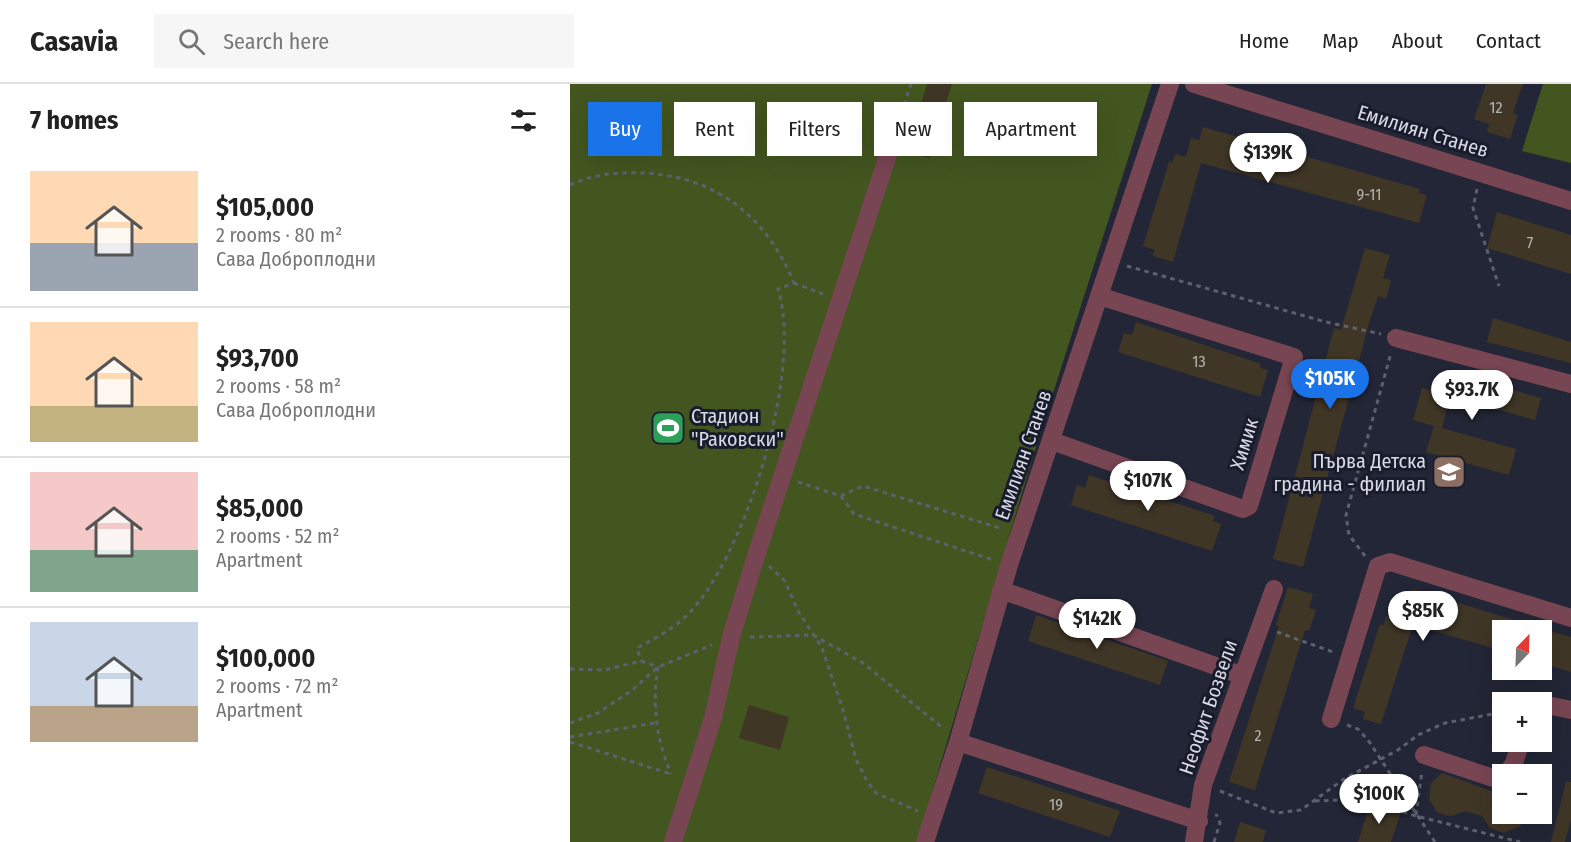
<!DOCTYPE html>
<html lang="en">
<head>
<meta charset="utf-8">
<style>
  :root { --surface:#fff; --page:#f6f6f6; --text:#222; --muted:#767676; --line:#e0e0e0; --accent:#1a73e8 }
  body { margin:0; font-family:"Fira Sans Condensed",sans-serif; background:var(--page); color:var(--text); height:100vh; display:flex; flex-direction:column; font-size:22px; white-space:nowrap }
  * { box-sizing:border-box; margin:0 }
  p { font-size:20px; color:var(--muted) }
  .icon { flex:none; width:33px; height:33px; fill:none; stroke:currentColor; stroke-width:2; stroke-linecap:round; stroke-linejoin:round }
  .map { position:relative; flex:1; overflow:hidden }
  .panel { display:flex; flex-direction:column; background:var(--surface); width:570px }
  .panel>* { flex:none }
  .hud { position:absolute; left:18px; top:18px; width:570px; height:54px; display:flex; gap:12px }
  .needle { width:39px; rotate:23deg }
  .tools { position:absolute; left:922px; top:536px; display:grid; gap:12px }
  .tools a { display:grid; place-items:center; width:60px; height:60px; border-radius:0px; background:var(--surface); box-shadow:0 6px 24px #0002; font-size:30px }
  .price { position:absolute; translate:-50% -51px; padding:0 14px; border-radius:21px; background:#fff; color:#222; font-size:20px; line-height:39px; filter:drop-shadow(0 2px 3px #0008) }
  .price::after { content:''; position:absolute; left:50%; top:36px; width:18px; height:14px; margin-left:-9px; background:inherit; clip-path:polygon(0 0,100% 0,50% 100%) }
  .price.selected { background:var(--accent); color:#fff }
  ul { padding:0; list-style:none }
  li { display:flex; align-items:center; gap:18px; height:150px; padding:0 30px }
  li+li { border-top:2px solid var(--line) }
  li span { display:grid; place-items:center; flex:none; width:168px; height:120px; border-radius:0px; color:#555 }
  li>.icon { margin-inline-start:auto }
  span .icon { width:72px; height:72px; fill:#fffc; stroke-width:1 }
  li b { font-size:26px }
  h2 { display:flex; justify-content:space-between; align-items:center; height:72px; padding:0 30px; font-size:26px }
  .pill { padding:0 21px; border-radius:0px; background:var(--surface); box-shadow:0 6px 24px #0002; font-size:21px; line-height:54px }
  .pill.selected { background:var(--accent); color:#fff }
  header { display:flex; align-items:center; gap:36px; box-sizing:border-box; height:84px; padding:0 30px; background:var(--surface); border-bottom:2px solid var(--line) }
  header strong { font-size:28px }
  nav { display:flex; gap:33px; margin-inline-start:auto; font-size:21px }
  .search { width:420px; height:54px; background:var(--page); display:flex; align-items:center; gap:15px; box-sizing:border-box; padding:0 21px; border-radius:0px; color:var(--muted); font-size:22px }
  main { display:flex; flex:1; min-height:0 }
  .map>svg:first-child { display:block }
</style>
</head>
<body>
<header>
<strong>Casavia</strong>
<div class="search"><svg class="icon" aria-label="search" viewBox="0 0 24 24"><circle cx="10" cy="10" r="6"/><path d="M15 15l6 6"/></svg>Search here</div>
<nav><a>Home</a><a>Map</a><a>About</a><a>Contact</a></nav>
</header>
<main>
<section class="panel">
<h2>7 homes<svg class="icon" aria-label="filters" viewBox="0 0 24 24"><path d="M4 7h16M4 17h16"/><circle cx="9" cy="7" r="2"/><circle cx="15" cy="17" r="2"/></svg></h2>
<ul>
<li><span style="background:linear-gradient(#ffd9b3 60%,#9aa5b1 0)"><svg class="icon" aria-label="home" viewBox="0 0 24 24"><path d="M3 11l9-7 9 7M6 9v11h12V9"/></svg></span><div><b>$105,000</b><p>2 rooms · 80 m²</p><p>Сава Доброплодни</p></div></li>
<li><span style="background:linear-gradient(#ffd9b3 70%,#c2b280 0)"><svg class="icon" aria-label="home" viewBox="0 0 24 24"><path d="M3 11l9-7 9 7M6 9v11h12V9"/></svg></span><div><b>$93,700</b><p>2 rooms · 58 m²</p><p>Сава Доброплодни</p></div></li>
<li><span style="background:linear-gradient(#f6c9c9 65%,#7fa58c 0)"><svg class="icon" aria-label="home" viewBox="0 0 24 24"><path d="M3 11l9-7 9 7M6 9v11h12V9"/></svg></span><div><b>$85,000</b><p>2 rooms · 52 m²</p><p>Apartment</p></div></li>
<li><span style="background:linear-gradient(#c9d6e8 70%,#b9a48a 0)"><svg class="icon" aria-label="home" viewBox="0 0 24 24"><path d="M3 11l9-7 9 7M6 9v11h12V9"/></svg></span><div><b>$100,000</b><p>2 rooms · 72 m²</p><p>Apartment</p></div></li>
</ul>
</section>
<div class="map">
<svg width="1001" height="758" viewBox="0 0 1001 758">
  <rect width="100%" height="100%" fill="#232636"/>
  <path fill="#43561f" d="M0,0H582L469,353L347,758H0Z
    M973,0H1001V79L952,67Z"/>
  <path fill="#403626" d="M357,0H382L359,74L337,67Z
    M916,0H953L943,29L948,31L940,55L917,48L919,40L904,35Z
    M633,43L850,105L849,109L857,111L849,139L631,79L603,178L583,172L585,166L573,162L599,78L602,79L605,70L616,73L621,54L629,56Z
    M927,128L1001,151V190L917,164Z
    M795,164L820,171L813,194L821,196L816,215L808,212L800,236L733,483L703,475L764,244L771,246Z
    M923,234L1001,258V279L917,258Z
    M566,238L691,280L690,284L698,286L690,313L548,268L554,249L562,251Z
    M878,288L971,314L965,336L880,312L872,344L946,365L939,391L856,368L864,342L843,336L852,304L872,309Z
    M519,391L645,432L643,437L651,440L642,467L501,421L507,401L515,404Z
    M718,503L743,510L739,524L746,526L739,547L735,546L685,706L659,698L709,542L706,541Z
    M843,505L963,542V546H933V567L843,541L811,640L793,635L795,628L783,624L810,540L814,541L816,532L825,535L831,515L839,518Z
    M466,531L598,577L590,601L458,557Z
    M972,545L1001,553V588L972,579Z
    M179,621L219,633L210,666L169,654Z
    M417,683L550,727L540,753L408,709Z
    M872,689L921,707L933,704V729H959L949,743L934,749L920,744L912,732L895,727L882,732L874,731L867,728L859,715L861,699Z
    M996,697L1001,698V736L995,758H981Z
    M800,719L831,728L821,758H788Z
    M670,738L696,746L693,758H664Z"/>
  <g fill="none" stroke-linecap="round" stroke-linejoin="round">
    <path stroke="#5d606e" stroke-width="3" stroke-dasharray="4.5 4.5" stroke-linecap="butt" d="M323,55L341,0
      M0,101C23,90 48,88 73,89C146,92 197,133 224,199L208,205C233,284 179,455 128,519C112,540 90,552 67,564L71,577
      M907,105L903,124L929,202
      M557,182L756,238L811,250
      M224,199L253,210
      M228,398L271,412L293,402L433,445
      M271,412L284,430L423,476
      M795,472L779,451L776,431L821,269
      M199,482L215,497L228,527L252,564L273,626L286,675L297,697L306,709L348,727
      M707,548L763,568
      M180,553L243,551L293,579L374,645
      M0,585L35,586L71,577L88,583C82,621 86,654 101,690
      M0,639L28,629L61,607L88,583L142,561
      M777,641L788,645L798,656L865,758
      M0,653L85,639
      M0,658L101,690
      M650,707L706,729L731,726L774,695L828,666L848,651L875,639L933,628
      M745,717L794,715L846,732L950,758
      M846,731L852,687
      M644,758L650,739L646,730"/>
    <path stroke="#784552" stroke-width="18" d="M624,0L1001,117
      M826,254L1001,300
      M482,357L673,425L679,422L724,273L529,212
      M431,506L671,591
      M972,620L1001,626
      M761,635L808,482L820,478L1001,534
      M388,658L629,737
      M854,671L923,694L933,692
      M937,690L944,679L951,657
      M103,758L143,634L161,553L186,472L318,71
      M355,758L388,658L439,481L600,0
      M624,758L633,701L704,505"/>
  </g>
  <defs>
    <symbol id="stadium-square" viewBox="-11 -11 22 22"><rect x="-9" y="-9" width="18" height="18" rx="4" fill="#2e9e5b" stroke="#191c2c"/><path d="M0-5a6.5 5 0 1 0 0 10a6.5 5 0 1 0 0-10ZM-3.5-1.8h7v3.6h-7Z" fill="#fff"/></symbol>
    <symbol id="school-square" viewBox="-11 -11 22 22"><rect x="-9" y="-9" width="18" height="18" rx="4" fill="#8d6e63" stroke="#191c2c"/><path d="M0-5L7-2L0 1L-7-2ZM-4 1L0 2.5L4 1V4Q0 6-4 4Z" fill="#fff"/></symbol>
  </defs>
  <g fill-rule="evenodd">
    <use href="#stadium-square" x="79" y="325" width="38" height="38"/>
    <use href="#school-square" x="860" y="369" width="38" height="38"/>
  </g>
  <g text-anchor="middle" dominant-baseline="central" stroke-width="6" stroke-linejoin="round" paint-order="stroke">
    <g font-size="16" fill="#b3b2b6">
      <text x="926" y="23">12</text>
      <text x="799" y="110">9-11</text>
      <text x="960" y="158">7</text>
      <text x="629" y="277">13</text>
      <text x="688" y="651">2</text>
      <text x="486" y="720">19</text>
    </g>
    <g font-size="20" fill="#d9dbe6" stroke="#191c2c">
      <text transform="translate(853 47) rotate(17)">Емилиян Станев</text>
      <text transform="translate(674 360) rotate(-73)">Химик</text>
      <text transform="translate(453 371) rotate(-71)">Емилиян Станев</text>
      <text transform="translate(638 623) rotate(-71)">Неофит Бозвели</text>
    </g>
    <g font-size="20" fill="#d9dbe6" stroke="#191c2c" text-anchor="start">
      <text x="121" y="332">Стадион<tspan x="121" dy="23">"Раковски"</tspan></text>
      <text x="856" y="377" text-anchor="end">Първа Детска<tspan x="856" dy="23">градина - филиал</tspan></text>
    </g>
  </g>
</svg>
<div class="tools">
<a><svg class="needle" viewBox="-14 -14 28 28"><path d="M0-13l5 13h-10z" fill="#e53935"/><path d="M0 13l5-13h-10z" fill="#767676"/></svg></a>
<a>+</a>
<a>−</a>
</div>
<b class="price" style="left:698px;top:100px">$139K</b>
<b class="price selected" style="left:760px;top:326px">$105K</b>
<b class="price" style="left:902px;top:337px">$93.7K</b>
<b class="price" style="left:578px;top:428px">$107K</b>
<b class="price" style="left:853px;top:558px">$85K</b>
<b class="price" style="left:527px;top:566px">$142K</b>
<b class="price" style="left:809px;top:741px">$100K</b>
<div class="hud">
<a class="pill selected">Buy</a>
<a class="pill">Rent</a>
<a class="pill">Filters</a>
<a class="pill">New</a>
<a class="pill">Apartment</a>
</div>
</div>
</main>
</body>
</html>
